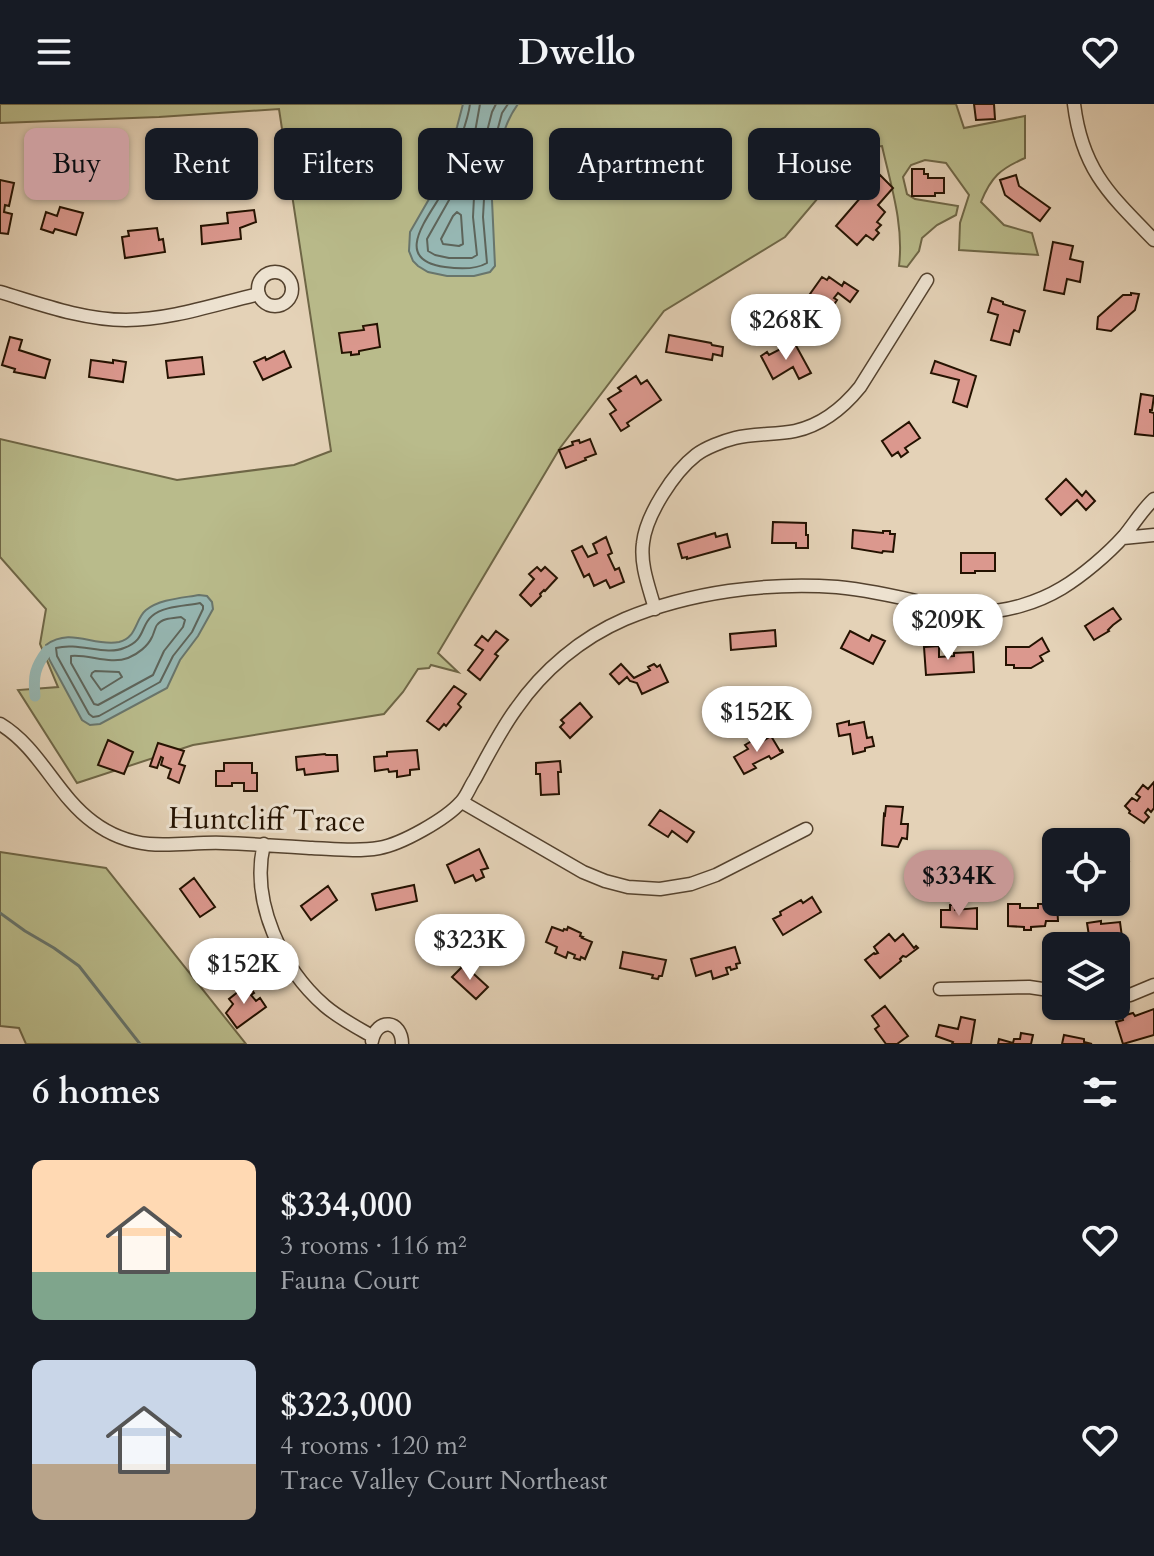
<!DOCTYPE html>
<html lang="en">
<head>
<meta charset="utf-8">
<style>
  :root { --surface:#171b24; --page:#242831; --text:#f1f3f6; --muted:#9ea1a6; --accent:#c59692 }
  body { margin:0; font-family:Cardo,serif; background:var(--page); color:var(--text); height:100vh; display:flex; flex-direction:column; font-size:30px; white-space:nowrap }
  * { box-sizing:border-box; margin:0 }
  p { font-size:26px; color:var(--muted) }
  .icon { flex:none; width:44px; height:44px; fill:none; stroke:currentColor; stroke-width:2; stroke-linecap:round; stroke-linejoin:round }
  .map { position:relative; height:940px; overflow:hidden }
  .panel { display:flex; flex-direction:column; background:var(--surface); flex:1 }
  .panel>* { flex:none }
  .top-card { position:absolute; left:24px; top:24px; width:1106px; height:72px; display:flex; gap:16px }
  .tools { position:absolute; left:1042px; top:724px; display:grid; gap:16px }
  .tools a { display:grid; place-items:center; width:88px; height:88px; border-radius:12px; background:var(--surface); box-shadow:0 2px 6px #0004; font-size:40px }
  .price { position:absolute; translate:-50% -68px; padding:0 18px; border-radius:28px; background:#fff; color:#222; font-size:26px; line-height:52px; filter:drop-shadow(0 2px 4px #0008) }
  .price::after { content:''; position:absolute; left:50%; top:48px; width:24px; height:18px; margin-left:-12px; background:inherit; clip-path:polygon(0 0,100% 0,50% 100%) }
  .price.selected { background:var(--accent); color:#111 }
  ul { padding:0; list-style:none }
  li { display:flex; align-items:center; gap:24px; height:200px; padding:0 32px }
  li span { display:grid; place-items:center; flex:none; width:224px; height:160px; border-radius:12px; color:#555 }
  li>.icon { margin-inline-start:auto }
  span .icon { width:96px; height:96px; fill:#fffc; stroke-width:1 }
  li b { font-size:34px }
  h2 { display:flex; justify-content:space-between; align-items:center; height:96px; padding:0 32px; font-size:34px }
  .chip { padding:0 28px; border-radius:12px; background:var(--surface); box-shadow:0 2px 6px #0004; font-size:28px; line-height:72px }
  .chip.selected { background:var(--accent); color:#111 }
  header { display:flex; justify-content:space-between; align-items:center; height:104px; padding:0 32px; background:var(--surface); font-size:36px; font-weight:800 }
  .map>svg:first-child { display:block }
</style>
</head>
<body>
<header><svg class="icon" aria-label="menu" viewBox="0 0 24 24"><path d="M4 6h16M4 12h16M4 18h16"/></svg>Dwello<svg class="icon" aria-label="heart" viewBox="0 0 24 24"><path d="M12 20l-8-8c-3-5 5-10 8-4 3-6 11-1 8 4z"/></svg></header>
<div class="map">
<svg width="1154" height="940" viewBox="0 0 1154 940">
  <rect width="100%" height="100%" fill="#e4d2b7"/>
  <filter id="stains"><feTurbulence type="fractalNoise" baseFrequency=".0025" numOctaves="4"/><feColorMatrix values="0 0 0 0 .2 0 0 0 0 .09 0 0 0 0 .02 0 0 0 .5 -.17"/></filter>
  <radialGradient id="worn" r=".72"><stop offset=".6" stop-color="#630" stop-opacity="0"/><stop offset="1" stop-color="#630" stop-opacity=".3"/></radialGradient>
  <path fill="#b9bb8b" stroke="#6e6646" stroke-width="2" d="M0,0H956L964,24L1025,12V54C1000,65 991,73 981,98L1004,121L1032,129L1038,151L959,146L960,119L969,91L946,59L925,56L911,61L903,73L907,90L915,95L958,102L956,111L937,121L922,134L919,147L907,163L899,162C904,121 891,82 882,42L874,43L859,61L851,55L785,133L664,207L560,344L438,549L458,568L431,561L429,564L418,565L403,588L384,610L193,641L77,679L18,586L58,583L40,540L46,505L0,453V335L177,376L294,361L331,347L279,5L159,13L0,19Z
    M0,748L106,764L246,940H26L19,924L0,922Z"/>
  <path fill="#96b7b3" stroke="#68756c" stroke-width="2" d="M463,0H518C508,14 497,38 503,55L497,69L492,96L495,162L490,168L474,172H447L428,168L418,162L413,157L409,147L410,128L440,76L447,48L457,23Z
    M199,491L207,492L212,498L213,505L198,532L180,556L167,584L100,620L90,621L82,616L49,555L46,541C71,523 93,543 119,538C137,534 135,515 146,506C160,495 182,494 199,491Z"/>
  <g fill="none" stroke-linecap="round" stroke-linejoin="round">
    <path stroke="#5d645a" stroke-width="2" d="M470,0C468,17 461,31 456,48C453,57 452,68 448,78C437,105 385,155 445,163C459,165 475,166 487,159L483,113L484,95L489,67L494,55L492,47L498,24L502,9L508,0
      M480,0L475,28L464,53L457,82L427,135L428,147L435,151L449,154H472L477,151L473,113L474,93L483,55V43L492,8L496,0
      M457,108L461,111L463,140L459,142L443,140L441,135L453,112Z
      M200,499L203,502V505L192,528L173,552L160,578L99,612L93,613L89,610L57,552L56,544C78,538 106,552 124,544C146,536 140,522 152,512C163,502 186,502 200,499Z
      M181,513L185,516L183,523L164,547L153,571L98,601L94,600L71,559V552C89,550 110,561 128,554C138,550 148,542 152,533C153,532 156,521 157,521C162,514 174,514 181,513Z
      M95,567L119,568L122,573L101,586L91,572L92,569Z"/>
    <path stroke="#68756c" stroke-width="3" d="M0,809L25,827L54,844L79,862L140,940"/>
    <path stroke="#96b7b3" stroke-width="11" d="M35,592C33,572 35,563 47,547"/>
  </g>
  <path fill="#db988e" stroke="#241201" stroke-width="2" d="M974,0H994L995,15L976,16Z
    M912,65H924V70H928V74H944V89H935V92H912Z
    M880,71L893,84L878,101L885,108L877,118L881,121L876,126L879,129L873,136L866,131L857,141L836,122Z
    M1016,71L1019,82L1050,104L1040,117L1005,91L1000,76Z
    M0,76L14,79L9,102L5,101L4,108L12,110L8,130L0,129Z
    M60,103L83,109L76,131L55,125L53,129L41,125L46,108L57,112Z
    M254,106L256,118L240,124L241,135L202,140L201,122L228,119L227,109Z
    M157,124L159,136L163,135L165,148L125,154L122,133L129,132L128,127Z
    M1053,138L1073,142L1070,155L1083,158L1080,178L1067,175L1064,190L1044,186Z
    M822,173L827,176L829,173L842,182L844,178L858,187L850,198L838,189L834,194L837,196L831,205L828,203L818,217L805,208L815,193L810,190Z
    M1131,189L1139,190L1135,206L1111,227L1097,225L1098,213L1123,191H1131Z
    M992,194L1003,198V200L1025,207L1019,228L1014,226L1010,241L991,236L998,211L988,208Z
    M377,220L380,243L359,247V250L351,251V248L342,249L339,229L364,226L363,222Z
    M669,231L711,239L712,241L723,243L722,252L713,250L712,256L666,248Z
    M10,233L22,236L19,246L50,256L45,274L14,268L15,265L2,261Z
    M794,238L811,269L799,275L793,263L773,275L761,252L767,248L769,251Z
    M284,247L291,263L263,276L254,258L265,253L266,256Z
    M202,253L204,270L168,274L166,257Z
    M91,256L113,259V256L126,258L123,278L89,273Z
    M935,257L976,272L967,303L953,298L959,276L931,269Z
    M636,272L641,280L647,276L661,296L627,319L629,322L621,327L610,310L616,306L608,295L621,287L618,284Z
    M1141,290L1154,292L1152,306H1150V308L1154,309V332L1135,330Z
    M909,318L920,334L905,344L908,348L901,353L898,348L892,352L882,337Z
    M590,335L596,350L585,354L586,356L566,364L559,346L573,341L572,338L579,336L580,339Z
    M1066,375L1082,392L1086,387L1095,397L1086,406L1077,396L1061,411L1046,395Z
    M773,418L806,419V431H808V444H796V439H772Z
    M853,426L883,429V427H890V430H895L893,448L883,447L882,449L852,444Z
    M715,429L716,433L727,430L730,443L687,455V453L682,454L678,440Z
    M606,433L612,449L608,451L615,466L619,464L624,478L610,484L606,476L594,482L589,470L584,473L572,447L582,442L588,453L597,449L593,440Z
    M961,449H995V467H975V469H961Z
    M537,463L541,467L545,463L557,474L545,487L544,486L540,490L541,492L531,502L520,491L534,475L529,470Z
    M1113,504L1121,515L1113,521L1108,526L1109,527L1094,536L1085,522Z
    M775,526L776,542L731,546L730,530Z
    M496,527L508,536L495,550L498,552L480,576L468,566L483,546L475,541L482,532L488,537Z
    M850,527L869,537L872,531L885,537L873,560L841,544Z
    M1042,534L1049,547L1040,552L1043,557L1031,564H1014V561H1006V543H1029Z
    M939,542V553L954,552V549L973,548L974,568L926,571L924,543Z
    M621,560L634,574L650,566L648,563L654,560L657,563L660,561L668,578L642,590L637,579L630,577L627,573L619,580L610,570Z
    M454,582L466,590L458,600L461,603L446,622L444,620L439,626L427,617Z
    M580,599L592,613L570,634L560,623L564,619L561,616Z
    M849,617V621L864,618L867,634L872,633L874,642L865,644V647L853,650L850,630L839,632L837,620Z
    M771,632L780,647L782,646L783,648L771,655L769,652L753,660L756,664L744,670L734,653L748,645L745,641L755,635L758,640Z
    M108,636L133,648L124,670L98,661Z
    M158,639L184,647L179,660L185,662L179,679L168,674L171,665L161,661L163,654L161,653L157,664L150,662Z
    M417,646L419,665L410,666V671L397,673V667L389,668L388,665L375,667L374,653L387,652V648Z
    M325,650L326,651H337L338,667L305,671L304,665L297,666L296,653Z
    M560,657L561,668H558L559,690L541,691L540,670H536V659Z
    M224,659H252V669H257V687H244V679H232V682H216V667H224Z
    M1154,678V704L1151,708L1148,705L1145,709L1149,713L1144,719L1129,709L1130,707L1125,702L1132,694L1137,697L1140,693L1136,690L1143,681L1148,685Z
    M886,702L903,703L901,720H908L907,735L902,734L898,743L882,741L884,710L885,711Z
    M660,706L694,728L687,738L672,727L668,733L649,721Z
    M1116,744L1126,746L1124,757L1129,758L1122,792L1116,790Z
    M479,745L488,764L481,766L484,773L476,777L473,771L455,779L447,761Z
    M194,774L215,803L200,813L180,785Z
    M414,781L417,797L376,806L372,790Z
    M328,782L337,796L311,816L301,802Z
    M812,793L821,808L783,831L773,815L781,811L780,808L801,796L803,799Z
    M1008,800H1020V804H1038V800H1057L1058,817H1046L1045,822L1031,823V826H1024V823L1008,822Z
    M950,801H955V806L977,804V825L941,823V806H950Z
    M1101,817V820L1120,818L1124,848L1116,849V842H1098L1097,833L1105,832L1104,830L1089,832L1087,819Z
    M552,823L563,827L564,825L567,826L568,823L581,829L580,832L583,833L582,834L592,838L585,855L581,853L580,856L574,854L575,851L568,848L566,854L555,849L557,843L546,838Z
    M889,830L895,837L903,830L914,844L916,842L918,844L906,853L903,852L900,855L901,857L880,874L865,856L874,849L875,850L878,849L874,843Z
    M735,843L740,859L736,860L737,864L731,866L730,863L726,864L728,870L713,875L711,867L696,872L691,855Z
    M623,848L666,856L662,872H659L658,875L652,874L653,871L620,864Z
    M464,861L488,883L476,895L452,873Z
    M246,878L254,889L251,891L256,897L260,894L266,903L237,924L226,909L233,900L229,895L239,887L237,884Z
    M885,902L908,932L897,940H886L875,925L879,922L872,912Z
    M1154,905V931L1123,940L1116,918L1123,916L1122,912L1133,909L1135,912Z
    M961,913L975,916L971,940H952L953,938L936,932L939,921L958,925Z
    M1021,929L1033,931L1031,940H998L999,935L1013,939L1014,935H1020Z
    M1064,931L1084,935V938L1092,940H1062Z"/>
  <g fill="none" stroke-linecap="round" stroke-linejoin="round">
    <defs>
      <path id="minor" d="M1074,0C1082,66 1110,91 1154,136
        M258 185a17 17 0 1 1 34 0a17 17 0 1 1-34 0Z
        M0,188C40,200 83,216 126,216C170,216 216,200 259,190
        M1123,434L1154,431
        M655,505C649,483 640,461 643,439C646,411 674,368 696,351C705,344 723,337 735,334C754,329 776,331 795,327C822,321 843,304 860,283L927,176
        M0,620C40,644 56,691 93,718C109,730 129,738 149,740C173,742 199,738 223,739C253,740 282,742 312,744C334,745 357,748 379,744C402,740 446,715 461,698C467,692 470,682 475,675C488,651 500,627 516,605C543,566 581,534 625,515C690,488 767,478 837,483C867,486 895,492 924,499C942,502 960,508 978,508C1006,508 1037,499 1062,484C1082,472 1108,450 1124,432C1134,420 1142,406 1154,395
        M462,698L583,768L605,777L628,783L660,785L691,780L716,771L806,725
        M264,740C250,797 282,865 325,902C339,914 356,923 372,932
        M940,885L1029,883L1056,887
        M1116,893L1130,891L1154,881
        M372,937C377,913 402,916 402,940"/>
    </defs>
    <use href="#minor" stroke="#54422e" stroke-width="15"/>
    <use href="#minor" stroke="#ede2d0" stroke-width="12"/>
  </g>
  <g text-anchor="middle" dominant-baseline="central" stroke-width="6" stroke-linejoin="round" paint-order="stroke">
    <g font-size="30" fill="#241201" stroke="#ede2d0">
      <text transform="translate(267 716) rotate(1)">Huntcliff Trace</text>
    </g>
  </g>
  <rect width="100%" height="100%" filter="url(#stains)"/>
  <rect width="100%" height="100%" fill="url(#worn)"/>
</svg>
<div class="tools">
<a><svg class="icon" aria-label="locate" viewBox="0 0 24 24"><circle cx="12" cy="12" r="6"/><path d="M12 2v4M12 18v4M2 12h4M18 12h4"/></svg></a>
<a><svg class="icon" aria-label="layers" viewBox="0 0 24 24"><path d="M12 4l9 5-9 5-9-5zM3 14l9 5 9-5"/></svg></a>
</div>
<b class="price" style="left:786px;top:258px">$268K</b>
<b class="price" style="left:948px;top:558px">$209K</b>
<b class="price" style="left:757px;top:650px">$152K</b>
<b class="price selected" style="left:959px;top:814px">$334K</b>
<b class="price" style="left:470px;top:878px">$323K</b>
<b class="price" style="left:244px;top:902px">$152K</b>
<div class="top-card">
<a class="chip selected">Buy</a>
<a class="chip">Rent</a>
<a class="chip">Filters</a>
<a class="chip">New</a>
<a class="chip">Apartment</a>
<a class="chip">House</a>
</div>
</div>
<section class="panel">
<h2>6 homes<svg class="icon" aria-label="filters" viewBox="0 0 24 24"><path d="M4 7h16M4 17h16"/><circle cx="9" cy="7" r="2"/><circle cx="15" cy="17" r="2"/></svg></h2>
<ul>
<li><span style="background:linear-gradient(#ffd9b3 70%,#7fa58c 0)"><svg class="icon" aria-label="home" viewBox="0 0 24 24"><path d="M3 11l9-7 9 7M6 9v11h12V9"/></svg></span><div><b>$334,000</b><p>3 rooms · 116 m²</p><p>Fauna Court</p></div><svg class="icon" aria-label="heart" viewBox="0 0 24 24"><path d="M12 20l-8-8c-3-5 5-10 8-4 3-6 11-1 8 4z"/></svg></li>
<li><span style="background:linear-gradient(#c9d6e8 65%,#b9a48a 0)"><svg class="icon" aria-label="home" viewBox="0 0 24 24"><path d="M3 11l9-7 9 7M6 9v11h12V9"/></svg></span><div><b>$323,000</b><p>4 rooms · 120 m²</p><p>Trace Valley Court Northeast</p></div><svg class="icon" aria-label="heart" viewBox="0 0 24 24"><path d="M12 20l-8-8c-3-5 5-10 8-4 3-6 11-1 8 4z"/></svg></li>
</ul>
</section>
</body>
</html>
